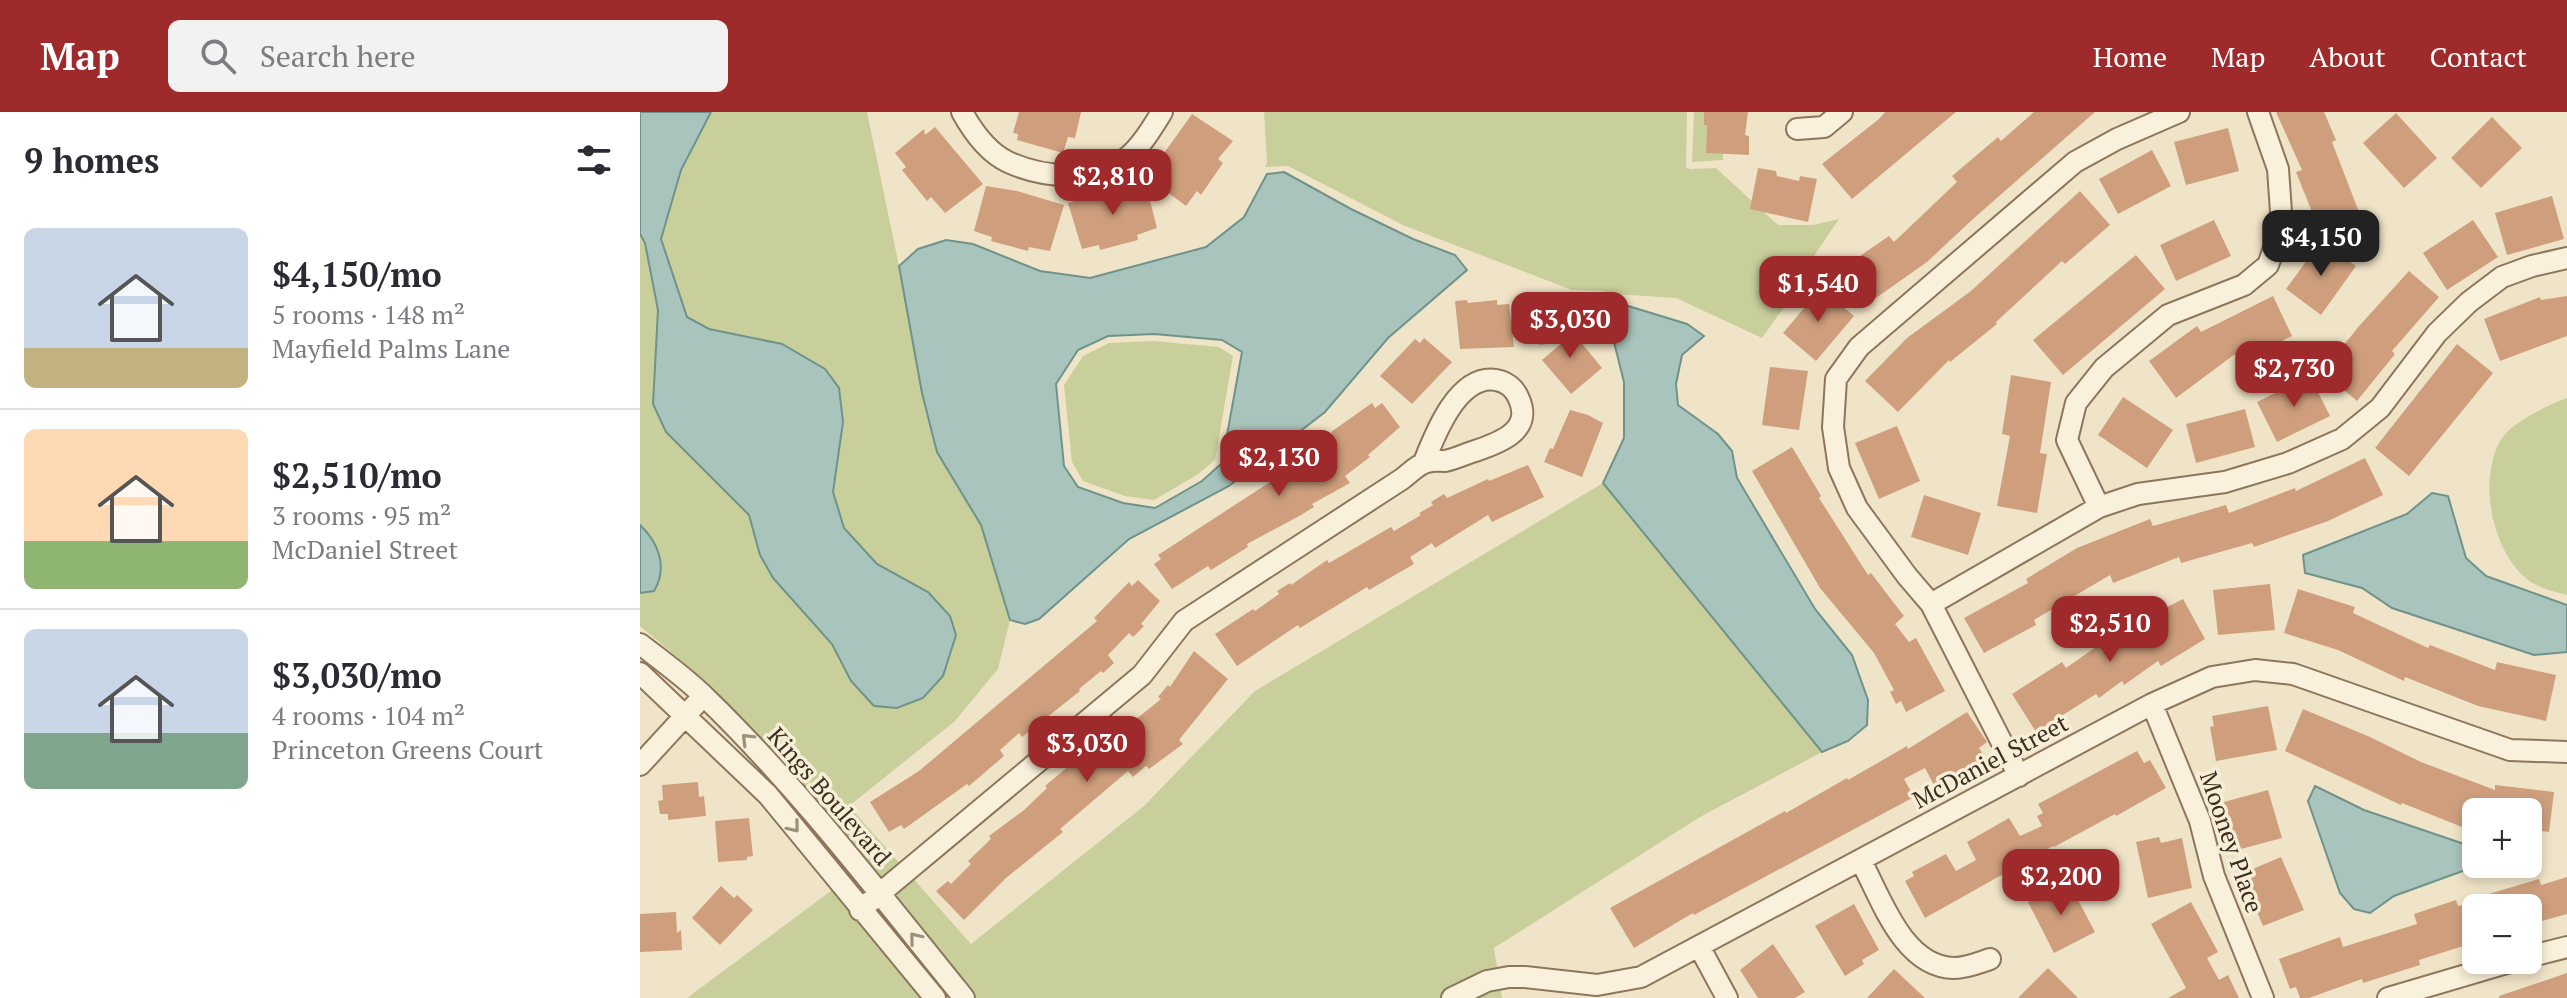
<!DOCTYPE html>
<html lang="en">
<head>
<meta charset="utf-8">
<style>
  :root { --surface:#fff; --page:#f2f2f3; --text:#2b2b33; --muted:#7c7c81; --line:#e1e1e2; --accent:#9e2a2b }
  body { margin:0; font-family:"PT Serif",serif; background:var(--page); color:var(--text); height:100vh; display:flex; flex-direction:column; font-size:30px; white-space:nowrap }
  * { box-sizing:border-box; margin:0 }
  p { font-size:26px; color:var(--muted) }
  .icon { flex:none; width:44px; height:44px; fill:none; stroke:currentColor; stroke-width:2; stroke-linecap:round; stroke-linejoin:round }
  .map { position:relative; flex:1; overflow:hidden }
  .side { display:flex; flex-direction:column; background:var(--surface); width:640px }
  .side>* { flex:none }
  .fabs { position:absolute; left:1822px; top:686px; display:grid; gap:16px }
  .fabs a { display:grid; place-items:center; width:80px; height:80px; border-radius:12px; background:var(--surface); box-shadow:0 4px 12px #0003; font-size:40px }
  .price { position:absolute; translate:-50% -68px; padding:0 18px; border-radius:16px; background:var(--accent); color:#fff; font-size:26px; line-height:52px; filter:drop-shadow(0 2px 4px #0008) }
  .price::after { content:''; position:absolute; left:50%; top:48px; width:24px; height:18px; margin-left:-12px; background:inherit; clip-path:polygon(0 0,100% 0,50% 100%) }
  .price.on { background:#222; color:#fff }
  ul { padding:0; list-style:none }
  li { display:flex; align-items:center; gap:24px; height:200px; padding:0 24px }
  li+li { border-top:2px solid var(--line) }
  li span { display:grid; place-items:center; flex:none; width:224px; height:160px; border-radius:12px; color:#555 }
  li>.icon { margin-inline-start:auto }
  span .icon { width:96px; height:96px; fill:#fffc; stroke-width:1 }
  li b { font-size:34px }
  h2 { display:flex; justify-content:space-between; align-items:center; height:96px; padding:0 24px; font-size:34px }
  header { display:flex; align-items:center; gap:48px; box-sizing:border-box; height:112px; padding:0 40px; background:var(--accent); color:#fff }
  header strong { font-size:38px }
  nav { display:flex; gap:44px; margin-inline-start:auto; font-size:28px }
  .search { width:560px; height:72px; background:var(--page); display:flex; align-items:center; gap:20px; box-sizing:border-box; padding:0 28px; border-radius:12px; color:var(--muted); font-size:30px }
  main { display:flex; flex:1; min-height:0 }
  .map>svg:first-child { display:block }
</style>
</head>
<body>
<header>
<strong>Map</strong>
<div class="search"><svg class="icon" aria-label="search" viewBox="0 0 24 24"><circle cx="10" cy="10" r="6"/><path d="M15 15l6 6"/></svg>Search here</div>
<nav><a>Home</a><a>Map</a><a>About</a><a>Contact</a></nav>
</header>
<main>
<section class="side">
<h2>9 homes<svg class="icon" aria-label="filters" viewBox="0 0 24 24"><path d="M4 7h16M4 17h16"/><circle cx="9" cy="7" r="2"/><circle cx="15" cy="17" r="2"/></svg></h2>
<ul>
<li><span style="background:linear-gradient(#c9d6e8 75%,#c2b280 0)"><svg class="icon" aria-label="home" viewBox="0 0 24 24"><path d="M3 11l9-7 9 7M6 9v11h12V9"/></svg></span><div><b>$4,150/mo</b><p>5 rooms · 148 m²</p><p>Mayfield Palms Lane</p></div></li>
<li><span style="background:linear-gradient(#ffd9b3 70%,#8fb573 0)"><svg class="icon" aria-label="home" viewBox="0 0 24 24"><path d="M3 11l9-7 9 7M6 9v11h12V9"/></svg></span><div><b>$2,510/mo</b><p>3 rooms · 95 m²</p><p>McDaniel Street</p></div></li>
<li><span style="background:linear-gradient(#c9d6e8 65%,#7fa58c 0)"><svg class="icon" aria-label="home" viewBox="0 0 24 24"><path d="M3 11l9-7 9 7M6 9v11h12V9"/></svg></span><div><b>$3,030/mo</b><p>4 rooms · 104 m²</p><p>Princeton Greens Court</p></div></li>
</ul>
</section>
<div class="map">
<svg width="1927" height="886" viewBox="0 0 1927 886">
  <rect width="100%" height="100%" fill="#f0e4c8"/>
  <path fill="#c9cf9b" d="M0,0H227L259,154L282,281L297,340L341,413L370,508L358,557L315,609L209,694L331,832L504,694L615,579L963,371L1182,640L1060,705L854,836L862,886H47L227,752L181,692L68,571L0,514Z
    M624,0H1047L1046,55L1050,57L1076,56L1138,113H1173L1199,107L1172,147L1152,184L1122,226L1036,186L975,182L963,179L932,178L765,114L648,54L625,55L627,51Z
    M1054,0H1064V12L1067,13L1066,40L1083,42V48L1052,50Z
    M513,229L579,235L593,244L575,348L557,363L514,388L485,384L443,369L432,350L424,273L443,244L469,231Z
    M1927,286V483C1911,479 1894,475 1882,463C1851,432 1839,369 1860,329C1870,311 1908,293 1927,286Z"/>
  <path fill="#a9c4bc" stroke="#6f938a" stroke-width="2" fill-rule="evenodd" d="M0,0H71L41,58L21,127L47,205L69,217L142,232L185,257L199,276L203,310L193,380L204,416L237,452L288,480L310,504L316,523L303,564L283,586L257,596L234,594L211,569L192,532L133,466L120,443L109,403L26,320L13,292L18,198L5,131L0,122Z
    M644,60L711,97L773,127L815,143L827,158L748,226L685,300L589,374L489,427L399,507L385,512L370,508L341,413L297,340L282,281L259,154L278,137L306,128L333,132L400,159L450,166L566,135L604,105L627,62ZM514,222L582,228L602,240L582,351L562,369L515,396L483,391L438,375L424,354L416,272L438,238L468,224Z
    M962,186L1047,212L1064,224L1042,243L1036,272L1038,293L1078,322L1092,339L1097,366L1175,497L1212,543L1228,588L1227,613L1208,629L1182,640L963,371L984,326V270L974,230L947,199Z
    M1792,381L1808,384L1826,446L1846,464L1927,493V540L1894,543L1752,496L1722,476L1665,461L1663,443L1767,402Z
    M0,413C19,431 28,456 14,479L0,481Z
    M1675,674L1724,698L1836,736V752H1842L1754,784L1730,801L1714,797L1700,781L1668,689Z"/>
  <path fill="#cf9f7d" d="M379,0H441L435,26L428,25L423,41L377,28L378,22L373,21Z
    M1064,0H1108L1105,23L1109,24V43L1066,41L1067,13H1064Z
    M1245,0H1316L1212,87L1182,52L1239,7Z
    M1394,0H1455L1333,107L1287,150L1226,193L1201,157L1249,124L1254,130L1317,70L1312,64L1358,25L1361,29Z
    M1636,0H1684L1696,28L1692,30L1719,100L1678,115L1656,60L1662,58Z
    M1756,1L1797,46L1764,76L1723,31Z
    M552,2L593,29L578,47L583,51L561,83L557,79L546,94L507,65Z
    M1852,5L1882,36L1841,76L1811,46Z
    M295,15L343,72L305,101L291,85L287,89L262,58L266,55L255,41L284,17L285,23Z
    M1588,16L1599,59L1546,73L1534,30Z
    M1512,38L1531,74L1478,102L1459,67Z
    M1118,56L1136,59L1137,64L1159,69L1160,64L1177,67L1168,110L1110,97Z
    M505,69L517,116L497,123L498,128L460,138L459,133L442,137L428,91Z
    M346,74L377,79L424,93L410,139L389,135L388,139L351,129L352,125L334,119Z
    M1440,79L1470,113L1425,152L1422,149L1356,210L1357,212L1310,250L1309,248L1258,300L1225,269L1267,226L1331,179Z
    M1912,84L1924,127L1867,143L1855,101Z
    M1574,108L1591,144L1536,169L1520,133Z
    M1833,108L1858,145L1807,178L1783,141Z
    M1681,129L1716,154L1681,203L1646,177Z
    M1496,143L1525,177L1423,263L1393,228Z
    M1769,159L1799,185L1752,239L1755,242L1717,289L1682,260L1720,213Z
    M1181,176L1214,204L1176,249L1143,221Z
    M1633,184L1652,224L1599,250L1595,242L1536,286L1509,249L1557,214L1561,220Z
    M1927,184V224L1860,249L1844,207L1900,185L1901,188Z
    M827,188L828,191L857,188V193L869,192L874,235L820,237L815,189Z
    M925,211L962,256L931,282L902,248L923,230L899,233Z
    M784,226L812,250L772,292L740,264L775,227L780,231Z
    M1817,232L1853,261L1769,364L1735,336Z
    M1130,255L1168,259L1159,318L1122,313Z
    M1371,263L1411,270L1400,341L1407,342L1397,401L1357,394L1370,324L1362,322Z
    M1670,264L1690,304L1637,330L1617,290Z
    M1483,285L1533,318L1507,356L1458,323Z
    M732,291L735,296L742,291L760,315L728,343L730,345L705,364L710,371L672,392L674,395L661,403L607,432L608,435L571,458L568,454L532,477L514,452L521,447L518,443L696,327L691,320Z
    M1605,297L1615,335L1556,351L1546,312Z
    M930,298L948,303L963,311L942,365L904,350L910,336L913,337Z
    M1257,314L1280,369L1239,387L1215,331Z
    M1152,335L1181,384L1179,386L1228,463L1231,461L1264,504L1255,512L1269,530L1276,526L1305,579L1266,600L1261,589L1256,592L1250,580L1254,578L1234,541L1180,476L1112,359Z
    M1725,346L1743,383L1688,409L1614,435L1612,431L1541,451L1539,445L1473,471L1470,463L1394,508L1396,513L1344,541L1324,506L1388,471L1386,467L1437,436L1510,407L1513,414L1586,393L1589,401L1655,376L1656,379Z
    M888,353L904,385L852,410L848,403L795,436L792,431L770,445L774,452L729,478L727,475L660,516L658,513L597,554L575,522L613,497L615,499L639,482L637,479L650,471L651,473L687,448L689,451L751,415L754,419L781,403L779,401L793,393L791,390L804,382L807,386L848,367L849,369Z
    M1284,383L1341,401L1328,443L1271,425Z
    M498,468L520,489L501,512L504,514L493,525L489,521L468,543L474,551L463,561L461,559L439,577L440,579L382,625L379,621L360,638L364,644L329,674L327,672L264,717L261,713L249,720L230,690L279,659L457,509L454,506L489,470L492,474Z
    M1630,472L1635,518L1578,523L1573,478Z
    M1658,477L1715,495L1713,501L1788,536L1790,533L1855,558L1857,550L1916,563L1906,609L1838,594L1765,565L1764,569L1698,538L1644,521Z
    M1543,487L1565,527L1521,554L1518,549L1484,573L1482,569L1459,586L1456,582L1396,620L1372,582L1422,550L1426,556L1476,521Z
    M554,539L588,567L539,628L543,632L509,657L506,654L493,665L488,659L420,717L423,720L366,766L324,808L296,779L308,769L311,772L331,752L328,749L351,727L349,724L384,698L407,676L405,674L450,636L454,641L521,587L518,585L528,573L530,575Z
    M1628,594L1637,638L1576,649L1570,615L1574,614L1572,604Z
    M1663,597L1730,625L1781,650L1855,678V673L1914,680L1909,720L1888,717V700H1834L1827,717L1762,691L1761,693L1645,639Z
    M1327,600L1347,630L1339,636L1345,645L1302,672L1300,669L1294,673L1285,656L1264,667L1274,685L1054,803L1053,801L994,836L970,796L1145,699L1146,701L1207,666L1208,668L1267,634L1268,637Z
    M1497,639L1504,651L1510,648L1526,676L1476,704L1475,702L1414,735L1413,734L1285,806L1265,769L1274,764L1272,760L1306,742L1316,759L1336,748L1327,730L1369,706L1380,724L1402,714L1397,704L1403,701L1398,692Z
    M58,670L59,685L64,684L66,704L28,708V702H20L18,689L23,688L22,673Z
    M1628,678L1642,726L1597,738L1584,690Z
    M109,706L113,744L107,745V748L78,750L75,709Z
    M1519,725L1521,731L1542,726L1552,776L1508,786L1496,730Z
    M1641,745L1664,798L1623,814L1601,762Z
    M1927,765V802L1888,813V796H1845L1842,784L1899,767L1901,773Z
    M1428,769L1455,820L1414,841L1388,790Z
    M81,774L94,786L97,783L113,798L80,833L52,806Z
    M1816,788L1818,794L1836,789V830L1779,848L1780,853L1723,871L1722,867L1669,886H1660L1656,875L1650,877L1639,847L1700,825L1703,835L1777,812L1774,802Z
    M1551,790L1578,840L1567,846L1579,868L1588,863L1599,886H1528L1546,876L1511,812Z
    M1214,792L1239,838L1222,848L1224,852L1205,864L1175,814Z
    M36,800L37,821L41,818L42,838L0,840V802Z
    M1133,832L1165,880L1155,886H1118L1100,858Z
    M1408,856L1438,886H1378Z
    M1254,857L1285,886H1227Z
    M1927,861V886H1859V884Z"/>
  <g fill="none" stroke-linecap="round" stroke-linejoin="round">
    <defs>
      <path id="minor" d="M322,0C333,20 347,40 368,50C403,66 457,71 488,45C502,33 512,16 522,0
        M1157,17L1184,15L1202,0
        M1459,395L1427,328L1436,291L1464,256L1528,203L1604,173L1628,153L1642,114L1638,57L1618,0
        M1291,492L1459,395L1498,382L1585,370L1648,351L1702,327L1740,296L1797,221L1829,190L1862,165L1892,154L1927,146
        M0,532C22,549 46,566 66,586C161,678 241,784 324,886
        M0,561L128,683L295,886
        M1512,592L1560,709L1574,764L1623,886
        M0,653L56,592
        M1379,664L1291,492L1267,464L1217,396L1199,356L1193,315L1196,267L1219,235L1435,50L1477,27L1539,0
        M1221,749C1241,786 1263,855 1314,856C1327,856 1338,851 1350,847
        M220,798L502,563L544,509L762,367C769,362 778,352 787,350C793,348 799,349 805,349C815,347 825,342 835,339C859,331 893,319 879,287C875,277 867,270 856,268C818,262 795,322 784,350
        M1060,836L1087,886
        M1888,845L1927,835
        M812,886L847,869L869,865H885L957,873L1001,865L1512,592L1572,565L1615,558L1653,562L1870,638L1927,640
        M1748,886L1877,848"/>
    </defs>
    <use href="#minor" stroke="#8d765c" stroke-width="24"/>
    <use href="#minor" stroke="#faf1dc" stroke-width="20"/>
  </g>
  <defs><path id="oneway-chevron" d="M-2-3.5L2.5 0L-2 3.5" fill="none" stroke-width="1.6" stroke-linecap="round" stroke-linejoin="round" transform="scale(2)"/></defs>
  <g stroke="#9c907e">
    <use href="#oneway-chevron" transform="translate(107 627) rotate(-135)"/>
    <use href="#oneway-chevron" transform="translate(154 715) rotate(51)"/>
    <use href="#oneway-chevron" transform="translate(275 826) rotate(-129)"/>
  </g>
  <g text-anchor="middle" dominant-baseline="central" stroke-width="7" stroke-linejoin="round" paint-order="stroke">
    <g font-size="24" fill="#3d2e20" stroke="#f7eed8">
      <text transform="translate(1350 649) rotate(-28)">McDaniel Street</text>
      <text transform="translate(190 684) rotate(49)">Kings Boulevard</text>
      <text transform="translate(1592 730) rotate(71)">Mooney Place</text>
    </g>
  </g>
</svg>
<div class="fabs">
<a>+</a>
<a>−</a>
</div>
<b class="price" style="left:473px;top:105px">$2,810</b>
<b class="price on" style="left:1681px;top:166px">$4,150</b>
<b class="price" style="left:1178px;top:212px">$1,540</b>
<b class="price" style="left:930px;top:248px">$3,030</b>
<b class="price" style="left:1654px;top:297px">$2,730</b>
<b class="price" style="left:639px;top:386px">$2,130</b>
<b class="price" style="left:1470px;top:552px">$2,510</b>
<b class="price" style="left:447px;top:672px">$3,030</b>
<b class="price" style="left:1421px;top:805px">$2,200</b>
</div>
</main>
</body>
</html>
